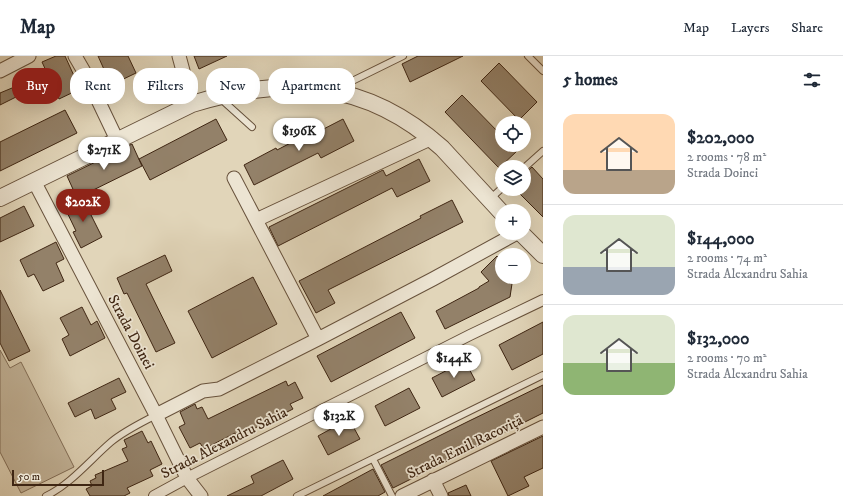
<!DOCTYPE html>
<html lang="en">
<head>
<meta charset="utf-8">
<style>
  :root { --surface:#fff; --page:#f6f6f7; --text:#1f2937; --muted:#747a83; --line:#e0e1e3; --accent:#8f2418 }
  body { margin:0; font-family:"IM FELL DW Pica",serif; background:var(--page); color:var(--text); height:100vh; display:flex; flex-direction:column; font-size:15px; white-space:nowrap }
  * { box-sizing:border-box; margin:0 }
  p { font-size:13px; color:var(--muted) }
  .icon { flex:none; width:22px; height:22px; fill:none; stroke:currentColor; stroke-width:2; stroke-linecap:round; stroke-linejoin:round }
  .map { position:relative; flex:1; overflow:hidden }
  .sheet { display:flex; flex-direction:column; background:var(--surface); width:300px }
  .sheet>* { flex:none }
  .top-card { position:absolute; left:12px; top:12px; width:380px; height:36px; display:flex; gap:8px }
  .fabs { position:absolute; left:495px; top:60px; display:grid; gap:8px }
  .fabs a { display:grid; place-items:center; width:36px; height:36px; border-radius:50%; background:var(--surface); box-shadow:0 4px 16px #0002; font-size:20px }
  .scale { position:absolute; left:12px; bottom:10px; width:92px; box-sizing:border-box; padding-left:4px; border:2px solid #3f2613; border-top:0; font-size:11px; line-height:14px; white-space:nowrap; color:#3f2613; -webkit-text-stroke:3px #ece4d2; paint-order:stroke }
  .price { position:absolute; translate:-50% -34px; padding:0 9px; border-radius:14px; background:#fff; color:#222; font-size:13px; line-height:26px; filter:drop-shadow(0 1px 2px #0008) }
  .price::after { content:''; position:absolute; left:50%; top:24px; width:12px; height:9px; margin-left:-6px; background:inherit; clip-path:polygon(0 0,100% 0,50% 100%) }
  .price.on { background:var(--accent); color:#fff }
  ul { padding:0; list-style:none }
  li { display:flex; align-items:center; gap:12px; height:100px; padding:0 20px }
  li+li { border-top:1px solid var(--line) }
  li span { display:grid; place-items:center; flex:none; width:112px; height:80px; border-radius:12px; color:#555 }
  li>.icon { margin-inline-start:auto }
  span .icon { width:48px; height:48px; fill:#fffc; stroke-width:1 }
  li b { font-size:17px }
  h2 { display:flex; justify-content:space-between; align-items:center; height:48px; padding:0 20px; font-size:17px }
  .pill { padding:0 14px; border-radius:16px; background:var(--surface); box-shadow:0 4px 16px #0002; font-size:14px; line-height:36px }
  .pill.on { background:var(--accent); color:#fff }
  header { display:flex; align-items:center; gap:24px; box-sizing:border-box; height:56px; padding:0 20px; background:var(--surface); border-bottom:1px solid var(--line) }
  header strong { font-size:19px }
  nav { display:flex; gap:22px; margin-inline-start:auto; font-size:14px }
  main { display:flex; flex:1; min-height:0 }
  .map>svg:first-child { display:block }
</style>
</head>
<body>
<header>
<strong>Map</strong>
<nav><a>Map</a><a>Layers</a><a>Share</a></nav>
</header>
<main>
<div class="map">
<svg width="543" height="440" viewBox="0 0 543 440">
  <rect width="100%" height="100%" fill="#e1d5b9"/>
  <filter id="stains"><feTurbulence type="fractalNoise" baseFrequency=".005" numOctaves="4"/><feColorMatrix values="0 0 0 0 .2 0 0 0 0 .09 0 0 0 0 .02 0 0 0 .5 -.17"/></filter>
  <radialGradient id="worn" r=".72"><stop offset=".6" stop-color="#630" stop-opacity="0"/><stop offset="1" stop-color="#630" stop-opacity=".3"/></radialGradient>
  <path fill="#c5b79d" stroke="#826e58" d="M0,294L10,312L21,306L74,411L21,437L0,396Z"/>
  <path fill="#938169" stroke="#3f2613" d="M56,0H65L80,33L59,43L42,6Z
    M98,0H128L136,17L111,29Z
    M194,0H227L199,13Z
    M418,0H463L410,26L402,8Z
    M499,7L537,46L519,64L481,25Z
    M12,32L16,41L0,49V37Z
    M462,39L502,80V89H511L517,95L499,112L445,56Z
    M65,54L77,77L0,115V86Z
    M216,63L227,84L150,124L139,103Z
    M343,63L354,85L321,102L318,97L254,129L244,109L276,92L277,94L308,78L310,80Z
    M132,88L142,110L77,142L67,120Z
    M419,103L430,125L397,141L392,132L278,190L269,171L383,114L386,120Z
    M532,111L543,123V161L515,133H524V118Z
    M82,141L102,181L81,192L73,176L76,175L64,150Z
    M452,144L463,166L328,234L335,247L316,257L299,225L421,162L420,160Z
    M24,150L34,170L0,186V162Z
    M56,186L64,203L56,207L64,225L43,235L34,218L28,221L20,204Z
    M165,199L172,215L146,228L175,287L156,296L127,237L124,238L117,222Z
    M497,200L502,205V221H513L510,241L445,273L436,255L479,232V231L489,225L481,216Z
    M253,221L277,268L212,302L188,255Z
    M0,234L30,295L9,305L0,287Z
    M82,251L91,269L97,265L105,282L70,300L62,283L69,279L60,262Z
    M401,256L415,282L331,326L317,300Z
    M543,266V298L512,314L499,289Z
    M465,305L475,324L442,341L432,322Z
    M119,322L126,336L111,343L116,353L95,363L91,353L75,361L68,347Z
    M286,325L288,330L295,326L303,342L290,348L293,353L237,381L235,377L204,393L200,387L190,392L179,371L185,368L180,356L195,348L197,353L202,351L208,363Z
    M543,329V357L393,432L381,409L467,366Z
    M409,332L420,352L385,370L375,350Z
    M349,363L360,383L328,399L318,380Z
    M142,375L148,387L151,385L162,408L150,414L153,420L127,432L130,437L124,440H90L86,433L92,430L90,425L96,422L95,419L128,405L122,393L127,391L124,384Z
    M543,380V412L524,421L529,430L508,440L491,405Z
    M283,404L293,423L261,440H227L254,427L251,420Z
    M373,413L385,436L378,440H323Z
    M466,429L471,440H449L448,437Z"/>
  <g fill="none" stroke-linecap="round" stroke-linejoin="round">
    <defs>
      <path id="service" d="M528,0L543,15
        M336,33L403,0
        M221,43L252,71
        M524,112L543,95
        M490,143L502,132
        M373,403L392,440
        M46,440C71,428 90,404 111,386C124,375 141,367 156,359
        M297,440L543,319"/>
      <path id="pedestrian" d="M154,440L187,422L470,279L543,244"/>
      <path id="minor" d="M75,0L86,19L117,84
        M179,0L192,48
        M0,15L29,0
        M234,122L318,283
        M34,125L156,359L187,422L201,440
        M256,164L432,82
        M156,359L203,335L219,333L318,283L433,223L517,177
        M433,424L441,440
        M402,440L543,371"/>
      <path id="tertiary" d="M0,142L192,48C286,19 366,24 442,92L502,157
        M521,177L543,199"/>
    </defs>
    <use href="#service" stroke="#68523c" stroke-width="8"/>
    <use href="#pedestrian" stroke="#68523c" stroke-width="12"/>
    <use href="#minor" stroke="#68523c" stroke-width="15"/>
    <use href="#tertiary" stroke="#68523c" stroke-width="18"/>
    <use href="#service" stroke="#ece4d2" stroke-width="6"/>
    <use href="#pedestrian" stroke="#ece4d2" stroke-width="10"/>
    <use href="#minor" stroke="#ece4d2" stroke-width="13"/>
    <use href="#tertiary" stroke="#ece4d2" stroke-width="16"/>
  </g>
  <g text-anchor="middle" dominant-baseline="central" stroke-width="3.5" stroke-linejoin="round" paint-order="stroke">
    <g font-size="15" fill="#3f2613" stroke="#ece4d2">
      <text transform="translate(131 276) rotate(62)">Strada Doinei</text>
      <text transform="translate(224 387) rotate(-27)">Strada Alexandru Sahia</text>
      <text transform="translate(465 391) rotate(-26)">Strada Emil Racoviță</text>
    </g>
  </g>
  <rect width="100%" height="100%" filter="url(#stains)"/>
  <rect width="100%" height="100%" fill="url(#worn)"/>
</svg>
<div class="fabs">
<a><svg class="icon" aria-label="locate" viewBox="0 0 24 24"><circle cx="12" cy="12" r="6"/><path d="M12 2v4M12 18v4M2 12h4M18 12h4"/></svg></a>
<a><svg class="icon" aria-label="layers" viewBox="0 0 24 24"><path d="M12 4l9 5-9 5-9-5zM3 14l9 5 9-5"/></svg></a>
<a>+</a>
<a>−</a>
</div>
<div class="scale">50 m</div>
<b class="price" style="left:299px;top:96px">$196K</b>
<b class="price" style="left:104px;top:115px">$271K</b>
<b class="price on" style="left:83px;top:167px">$202K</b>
<b class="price" style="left:454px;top:323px">$144K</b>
<b class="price" style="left:339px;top:381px">$132K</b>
<div class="top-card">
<a class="pill on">Buy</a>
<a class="pill">Rent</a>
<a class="pill">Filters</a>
<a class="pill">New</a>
<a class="pill">Apartment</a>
</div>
</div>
<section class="sheet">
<h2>5 homes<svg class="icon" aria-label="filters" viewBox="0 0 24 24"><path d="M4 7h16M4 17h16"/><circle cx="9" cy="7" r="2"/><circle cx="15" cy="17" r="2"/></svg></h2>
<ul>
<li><span style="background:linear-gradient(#ffd9b3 70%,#b9a48a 0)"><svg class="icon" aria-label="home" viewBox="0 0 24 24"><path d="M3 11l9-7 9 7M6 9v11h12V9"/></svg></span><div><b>$202,000</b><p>2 rooms · 78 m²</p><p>Strada Doinei</p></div></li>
<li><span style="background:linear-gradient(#dfe7d0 65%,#9aa5b1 0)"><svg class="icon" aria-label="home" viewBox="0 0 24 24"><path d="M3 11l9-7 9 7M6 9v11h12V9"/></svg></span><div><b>$144,000</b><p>2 rooms · 74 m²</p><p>Strada Alexandru Sahia</p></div></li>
<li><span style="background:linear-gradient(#dfe7d0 60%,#8fb573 0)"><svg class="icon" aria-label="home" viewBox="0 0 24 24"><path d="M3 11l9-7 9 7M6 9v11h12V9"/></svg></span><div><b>$132,000</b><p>2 rooms · 70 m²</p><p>Strada Alexandru Sahia</p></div></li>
</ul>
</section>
</main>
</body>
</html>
